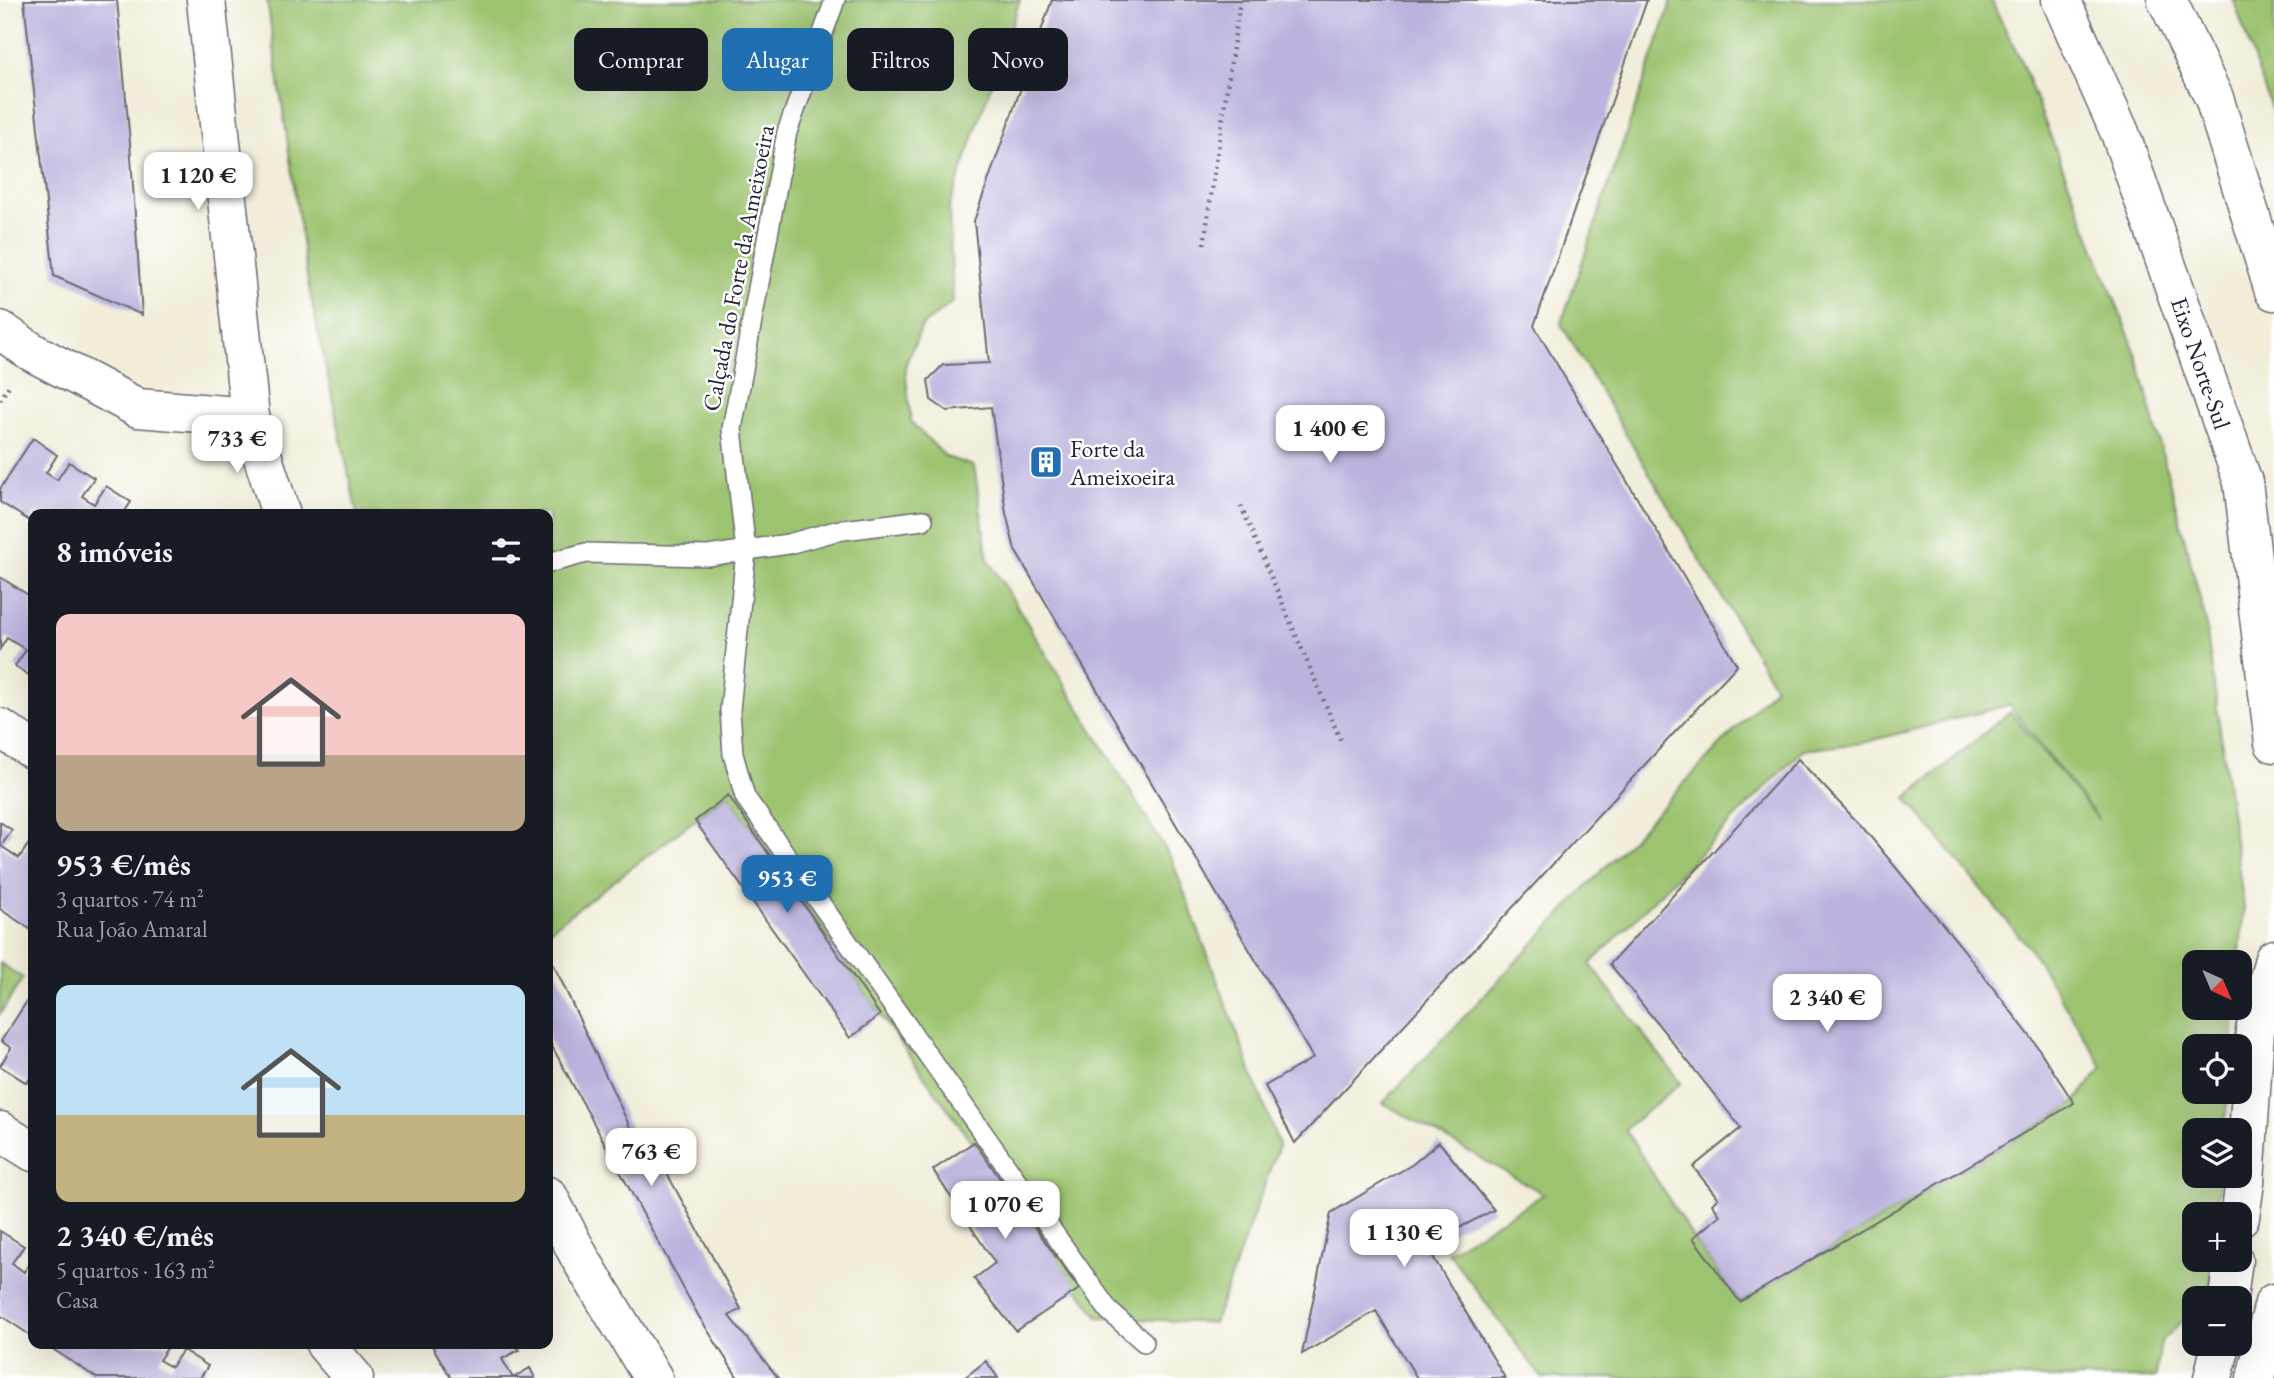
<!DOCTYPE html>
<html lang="pt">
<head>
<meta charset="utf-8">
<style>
  :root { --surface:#171b24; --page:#20242c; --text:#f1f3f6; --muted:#9ea1a6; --accent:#1f6fb2 }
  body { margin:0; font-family:"EB Garamond",serif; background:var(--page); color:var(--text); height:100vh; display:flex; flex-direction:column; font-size:26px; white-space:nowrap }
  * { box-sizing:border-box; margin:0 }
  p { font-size:23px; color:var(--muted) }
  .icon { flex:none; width:38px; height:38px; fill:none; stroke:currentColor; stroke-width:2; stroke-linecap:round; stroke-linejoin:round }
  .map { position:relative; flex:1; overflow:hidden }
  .side { position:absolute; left:28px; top:509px; width:525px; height:840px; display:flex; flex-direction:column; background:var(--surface); border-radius:14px; box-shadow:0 7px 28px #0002 }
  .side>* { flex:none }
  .hud { position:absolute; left:574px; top:28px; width:665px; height:63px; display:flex; gap:14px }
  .needle { width:46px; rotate:136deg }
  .fabs { position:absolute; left:2182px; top:950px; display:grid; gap:14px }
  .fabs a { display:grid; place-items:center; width:70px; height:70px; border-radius:14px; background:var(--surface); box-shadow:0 7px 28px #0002; font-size:35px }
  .price { position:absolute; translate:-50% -60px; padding:0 16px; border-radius:14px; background:#fff; color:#222; font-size:23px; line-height:46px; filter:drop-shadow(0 2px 4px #0008) }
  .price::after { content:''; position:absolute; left:50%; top:42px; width:21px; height:16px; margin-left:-10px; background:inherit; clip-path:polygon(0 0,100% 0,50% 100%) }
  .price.selected { background:var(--accent); color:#fff }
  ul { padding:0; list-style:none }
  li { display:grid; align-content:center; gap:14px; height:371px; padding:0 28px }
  li span { display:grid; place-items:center; height:217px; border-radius:14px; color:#555 }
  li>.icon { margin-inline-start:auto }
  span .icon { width:126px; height:126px; fill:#fffc; stroke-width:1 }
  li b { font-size:30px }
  h2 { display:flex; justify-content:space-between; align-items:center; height:84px; padding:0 28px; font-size:30px }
  .chip { padding:0 24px; border-radius:14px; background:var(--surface); box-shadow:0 7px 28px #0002; font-size:24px; line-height:63px }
  .chip.selected { background:var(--accent); color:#fff }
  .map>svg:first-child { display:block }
</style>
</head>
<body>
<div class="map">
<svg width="2274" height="1378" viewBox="0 0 2274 1378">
  <rect width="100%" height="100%" fill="#fff"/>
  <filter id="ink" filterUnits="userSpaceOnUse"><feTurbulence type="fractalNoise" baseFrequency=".0143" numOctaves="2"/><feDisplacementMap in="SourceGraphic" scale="14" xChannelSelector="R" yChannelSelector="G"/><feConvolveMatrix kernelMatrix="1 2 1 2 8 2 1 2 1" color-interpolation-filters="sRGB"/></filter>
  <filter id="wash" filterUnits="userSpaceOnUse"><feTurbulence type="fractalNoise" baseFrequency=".00686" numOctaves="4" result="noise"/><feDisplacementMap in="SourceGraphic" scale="28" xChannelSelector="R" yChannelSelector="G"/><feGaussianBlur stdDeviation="1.57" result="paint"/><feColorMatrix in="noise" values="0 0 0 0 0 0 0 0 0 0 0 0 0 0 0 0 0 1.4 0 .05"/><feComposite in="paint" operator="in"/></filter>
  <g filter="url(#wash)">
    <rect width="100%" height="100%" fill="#f1edd9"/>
    <path fill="#9cc36f" stroke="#5f7255" stroke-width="2" fill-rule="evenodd" d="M267,0H1020L949,208L953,302L922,326L905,366L911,422L946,457L974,466L988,559L1172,860L1279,1145L1214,1323L1098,1317L880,1015L728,795L548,931V514H357L308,283Z
      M1672,0H1991L2020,59L2137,356L2205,618L2244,908L2239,962H2194V1008H2235L2232,1046H2194V1092H2228L2224,1130H2194V1176H2220L2216,1214H2194V1260H2212L2209,1297L2194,1298V1310L2161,1341L2156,1378H1542L1448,1252L1544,1194L1383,1103L1775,687L1561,324ZM2009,705L2100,821L2010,712L1906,798L2031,950L2103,1067L2074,1103L1740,1302L1693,1238L1625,1129L1681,1083L1590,964L1803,750L1862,743Z
      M2233,0H2274V117L2234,1Z
      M0,963L23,978L0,1014Z"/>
    <g id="blocks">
      <path fill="#bcb2dd" d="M24,0H117L130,143L142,315L54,276Z
        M1052,0H1647L1534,326L1737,665L1295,1143L1265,1086L1313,1058L1015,550L1006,513L991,407L947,411L931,400L928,380L943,365L989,363L974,221Z
        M33,438L57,455L46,473L57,480L69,462L94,478L82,496L94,504L106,486L131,502L123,514H33V523L0,502V489Z
        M0,577L33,598V678L15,666L26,650L7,638L0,649Z
        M1798,759L1864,829L1960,945L2033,1040L2074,1103L1740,1302L1693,1238L1720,1215L1712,1204L1718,1198L1693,1167L1741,1128L1610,964Z
        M728,795L880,1015L850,1038L695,821Z
        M0,822L12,830L1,846L19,858L30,842L33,844V931L0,909Z
        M551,959L647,1163L658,1157L741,1309L729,1316L778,1378H738L698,1315L548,1039V960Z
        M33,992V1073L27,1083L0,1066L11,1048L1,1041Z
        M974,1142L1079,1289L1016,1331L974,1279L995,1263L933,1170Z
        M1439,1142L1494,1210L1426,1245L1505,1378H1417L1376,1311L1302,1354L1331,1213L1413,1164Z
        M0,1231L24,1246L12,1263L24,1272L33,1257V1337L0,1315Z
        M45,1344H170L159,1360L171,1367L183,1350L208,1366L200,1378H97Z
        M431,1344H515L519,1350L502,1359L513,1378H451Z
        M986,1361L998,1378H964Z
        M530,1368L535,1378H513Z"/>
    </g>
  </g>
  <g filter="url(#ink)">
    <use href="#blocks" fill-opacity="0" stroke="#6a6972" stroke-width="2"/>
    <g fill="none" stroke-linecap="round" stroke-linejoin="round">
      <defs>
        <path id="lane" d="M835,0L787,132L732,429L746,551L730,710L733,754L745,797L1109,1311L1144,1342
          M548,563L586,553L708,556L788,544L836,531L923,520"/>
        <path id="street" d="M0,330L32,352L138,408L250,417
          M0,728L33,750
          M0,1131L33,1152
          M325,1344L354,1378"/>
        <path id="secondary" d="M206,0L250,417L281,514
          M548,1196L580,1258L653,1378"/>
        <path id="highway" d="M2061,0L2120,133L2243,482L2274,743
          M2167,0L2214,98L2274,291
          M2240,1217L2245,1182L2255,1030L2274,959
          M2228,1298L2233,1260
          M2213,1378L2221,1344
          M2256,1378L2274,1303"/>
      </defs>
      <use href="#lane" stroke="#6a6972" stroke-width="22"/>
      <use href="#street" stroke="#6a6972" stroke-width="41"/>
      <use href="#secondary" stroke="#6a6972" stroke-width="41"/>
      <use href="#highway" stroke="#6a6972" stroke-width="41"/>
      <path stroke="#6a6972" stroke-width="4.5" stroke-dasharray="2 5" stroke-linecap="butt" d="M1204,244L1240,0
        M0,400L10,384
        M1241,506L1341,741"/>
      <use href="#lane" stroke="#fff" stroke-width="19"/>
      <use href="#street" stroke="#fff" stroke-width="38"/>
      <use href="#secondary" stroke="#fff" stroke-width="38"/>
      <use href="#highway" stroke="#fff" stroke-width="38"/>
    </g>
  </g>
  <defs>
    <symbol id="building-square" viewBox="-11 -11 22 22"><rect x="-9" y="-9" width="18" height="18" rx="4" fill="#1f6fb2" stroke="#fff"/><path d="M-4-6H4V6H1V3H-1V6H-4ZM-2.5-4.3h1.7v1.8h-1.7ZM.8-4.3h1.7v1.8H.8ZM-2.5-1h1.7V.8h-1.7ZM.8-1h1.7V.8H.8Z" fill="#fff"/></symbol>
  </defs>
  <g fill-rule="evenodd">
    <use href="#building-square" x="1027" y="443" width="38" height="38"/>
  </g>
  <g text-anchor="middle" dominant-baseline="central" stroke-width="5" stroke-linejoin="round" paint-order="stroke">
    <g font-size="24" fill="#22223b" stroke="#fff">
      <text transform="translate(738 268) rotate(-79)">Calçada do Forte da Ameixoeira</text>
      <text transform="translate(2201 363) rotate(71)">Eixo Norte-Sul</text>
    </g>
    <g font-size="24" fill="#22223b" stroke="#fff" text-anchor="start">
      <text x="1070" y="448">Forte da<tspan x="1070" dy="28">Ameixoeira</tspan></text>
    </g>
  </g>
</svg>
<div class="fabs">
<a><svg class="needle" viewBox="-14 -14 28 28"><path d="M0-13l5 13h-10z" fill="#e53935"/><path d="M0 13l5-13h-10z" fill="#9ea1a6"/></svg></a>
<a><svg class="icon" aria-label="locate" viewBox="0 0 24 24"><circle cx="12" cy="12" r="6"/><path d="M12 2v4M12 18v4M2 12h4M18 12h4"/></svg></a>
<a><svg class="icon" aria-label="layers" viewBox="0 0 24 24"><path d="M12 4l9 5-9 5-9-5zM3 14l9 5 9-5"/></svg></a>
<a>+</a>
<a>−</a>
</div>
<b class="price" style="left:198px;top:212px">1 120 €</b>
<b class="price" style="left:1330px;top:465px">1 400 €</b>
<b class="price" style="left:237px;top:475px">733 €</b>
<b class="price selected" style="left:787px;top:915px">953 €</b>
<b class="price" style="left:1827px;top:1034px">2 340 €</b>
<b class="price" style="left:651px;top:1188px">763 €</b>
<b class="price" style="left:1005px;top:1241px">1 070 €</b>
<b class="price" style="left:1404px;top:1269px">1 130 €</b>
<div class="hud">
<a class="chip">Comprar</a>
<a class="chip selected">Alugar</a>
<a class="chip">Filtros</a>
<a class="chip">Novo</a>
</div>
<section class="side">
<h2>8 imóveis<svg class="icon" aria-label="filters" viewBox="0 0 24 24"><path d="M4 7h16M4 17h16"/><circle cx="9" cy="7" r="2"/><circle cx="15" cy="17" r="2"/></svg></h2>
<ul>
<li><span style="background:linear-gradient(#f6c9c9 65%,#b9a48a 0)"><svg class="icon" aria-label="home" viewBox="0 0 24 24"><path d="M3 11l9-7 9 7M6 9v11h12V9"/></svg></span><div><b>953 €/mês</b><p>3 quartos · 74 m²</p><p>Rua João Amaral</p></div></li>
<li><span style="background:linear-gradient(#bfe0f5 60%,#c2b280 0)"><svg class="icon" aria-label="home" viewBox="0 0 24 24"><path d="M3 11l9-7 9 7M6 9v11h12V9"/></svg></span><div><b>2 340 €/mês</b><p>5 quartos · 163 m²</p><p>Casa</p></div></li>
</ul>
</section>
</div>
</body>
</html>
